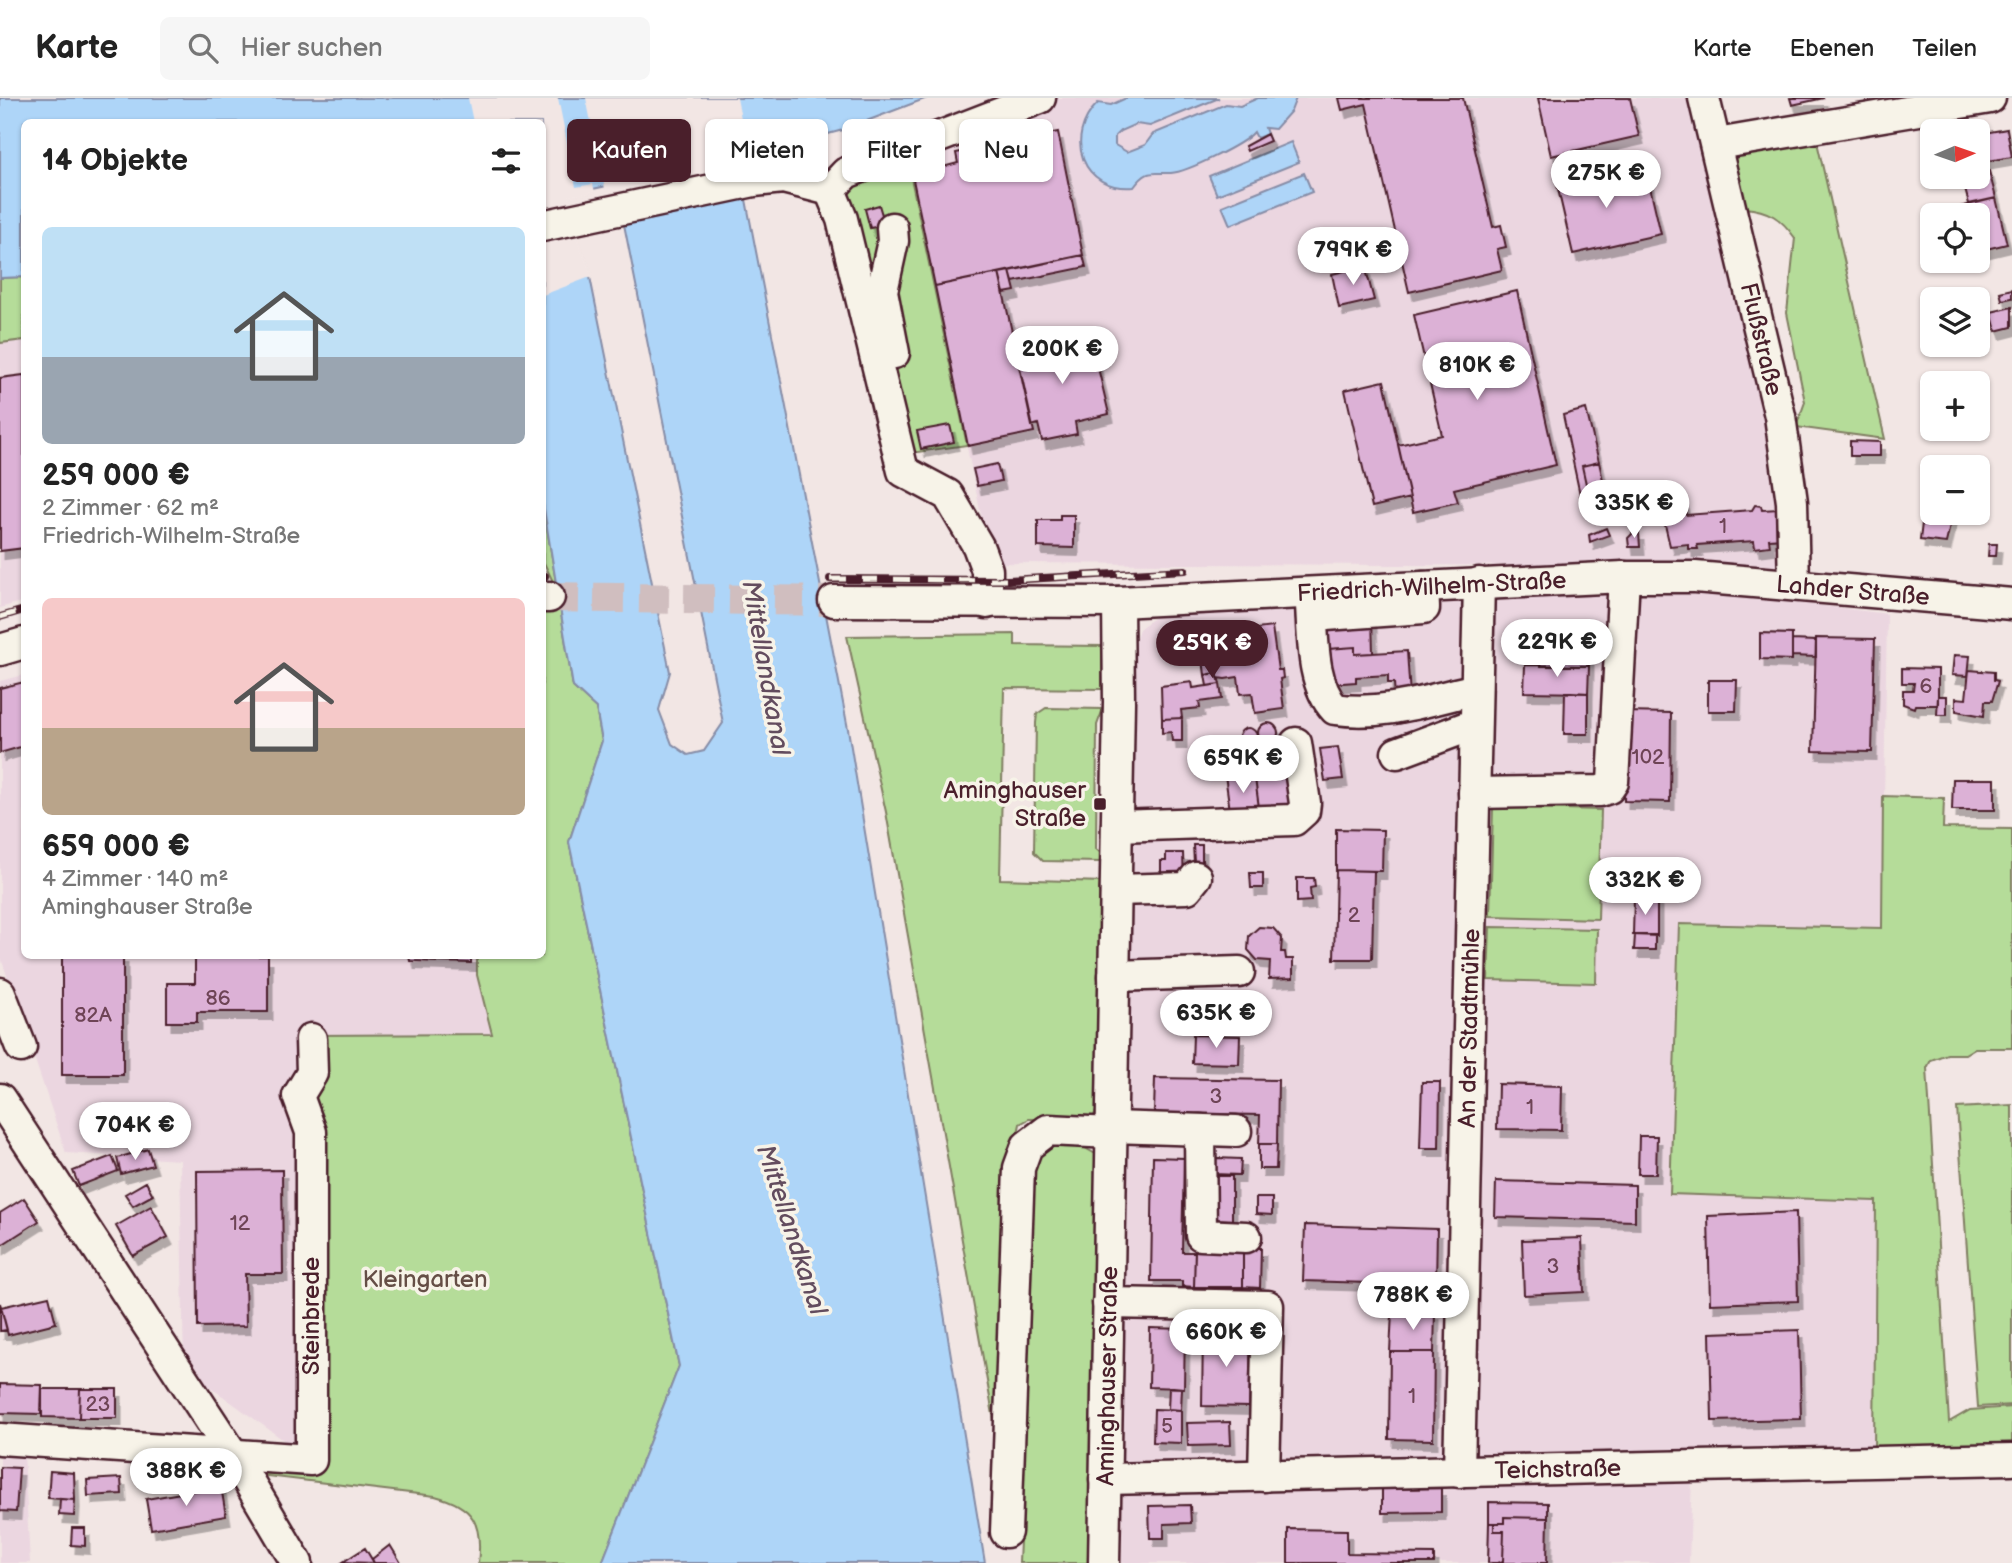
<!DOCTYPE html>
<html lang="de">
<head>
<meta charset="utf-8">
<style>
  :root { --surface:#fff; --page:#f6f6f6; --text:#222; --muted:#767676; --line:#e0e0e0; --accent:#4a1f2b }
  body { margin:0; font-family:"Balsamiq Sans",sans-serif; background:var(--page); color:var(--text); height:100vh; display:flex; flex-direction:column; font-size:26px; white-space:nowrap }
  * { box-sizing:border-box; margin:0 }
  p { font-size:23px; color:var(--muted) }
  .icon { flex:none; width:38px; height:38px; fill:none; stroke:currentColor; stroke-width:2; stroke-linecap:round; stroke-linejoin:round }
  .map { position:relative; flex:1; overflow:hidden }
  .panel { position:absolute; left:21px; top:21px; width:525px; height:840px; display:flex; flex-direction:column; background:var(--surface); border-radius:10px; box-shadow:0 2px 5px #0004 }
  .panel>* { flex:none }
  .top-card { position:absolute; left:567px; top:21px; width:665px; height:63px; display:flex; gap:14px }
  .needle { width:46px; rotate:88deg }
  .fabs { position:absolute; left:1920px; top:21px; display:grid; gap:14px }
  .fabs a { display:grid; place-items:center; width:70px; height:70px; border-radius:10px; background:var(--surface); box-shadow:0 2px 5px #0004; font-size:35px }
  .price { position:absolute; translate:-50% -60px; padding:0 16px; border-radius:24px; background:#fff; color:#222; font-size:23px; line-height:46px; filter:drop-shadow(0 2px 4px #0008) }
  .price::after { content:''; position:absolute; left:50%; top:42px; width:21px; height:16px; margin-left:-10px; background:inherit; clip-path:polygon(0 0,100% 0,50% 100%) }
  .price.current { background:var(--accent); color:#fff }
  ul { padding:0; list-style:none }
  li { display:grid; align-content:center; gap:14px; height:371px; padding:0 21px }
  li span { display:grid; place-items:center; height:217px; border-radius:10px; color:#555 }
  li>.icon { margin-inline-start:auto }
  span .icon { width:126px; height:126px; fill:#fffc; stroke-width:1 }
  li b { font-size:30px }
  h2 { display:flex; justify-content:space-between; align-items:center; height:84px; padding:0 21px; font-size:30px }
  .tag { padding:0 24px; border-radius:10px; background:var(--surface); box-shadow:0 2px 5px #0004; font-size:24px; line-height:63px }
  .tag.current { background:var(--accent); color:#fff }
  header { display:flex; align-items:center; gap:42px; box-sizing:border-box; height:98px; padding:0 35px; background:var(--surface); border-bottom:2px solid var(--line) }
  header strong { font-size:33px }
  nav { display:flex; gap:38px; margin-inline-start:auto; font-size:24px }
  .search { width:490px; height:63px; background:var(--page); display:flex; align-items:center; gap:18px; box-sizing:border-box; padding:0 24px; border-radius:10px; color:var(--muted); font-size:26px }
  .map>svg:first-child { display:block }
</style>
</head>
<body>
<header>
<strong>Karte</strong>
<div class="search"><svg class="icon" aria-label="search" viewBox="0 0 24 24"><circle cx="10" cy="10" r="6"/><path d="M15 15l6 6"/></svg>Hier suchen</div>
<nav><a>Karte</a><a>Ebenen</a><a>Teilen</a></nav>
</header>
<div class="map">
<svg width="2012" height="1465" viewBox="0 0 2012 1465">
  <defs>
    <filter id="shadow"><feDropShadow dx="4.5" dy="8" stdDeviation="0" flood-color="#0004"/></filter>
  </defs>
  <rect width="100%" height="100%" fill="#f2e6e4"/>
  <filter id="ink" filterUnits="userSpaceOnUse"><feTurbulence type="fractalNoise" baseFrequency=".0143" numOctaves="2"/><feDisplacementMap in="SourceGraphic" scale="14" xChannelSelector="R" yChannelSelector="G"/><feConvolveMatrix kernelMatrix="1 2 1 2 8 2 1 2 1" color-interpolation-filters="sRGB"/></filter>
  <g filter="url(#ink)">
    <path fill="#ebd6e0" d="M1053,0H1699L1768,286L1793,469L991,465L906,56Z
      M24,242V503L0,510V245Z
      M1679,489L1887,516L1882,830L1679,826L1670,1096L1876,1103L1874,1366L1692,1379L1689,1465H1122L1129,561L1139,531L1156,518L1167,516Z
      M24,577V858H477V877L492,936L311,937V1362L184,1270L180,1062L66,1055L0,857V583Z
      M0,1353L24,1355L30,1465H0Z"/>
    <path fill="#b5dc99" stroke="#807e62" stroke-width="2" d="M1817,44L1885,341L1796,329L1805,304L1787,215L1795,140C1781,120 1769,112 1744,110L1724,59Z
      M906,56L967,347L897,357L841,87Z
      M24,179V242L0,245V180Z
      M543,405L573,589L596,610L602,643L569,744L679,1268L602,1465H478C483,1425 473,1408 435,1398L234,1374L311,1362L310,937L492,936L477,877V858H542V498H560L543,463Z
      M1015,536V547L1102,548V591L1004,590L1000,781L1104,784L1101,1004L1092,1021H1029L1020,1026L1015,1049L1003,1373L886,714L847,538Z
      M1046,610L1103,611L1097,627L1096,751L1102,756L1101,764L1043,763L1034,754L1036,625L1037,616Z
      M1883,698L1944,700L1943,730L2012,731V950H1975L1965,956H1947L1931,962L1927,970L1949,1324L1970,1312L2012,1309V1351L1874,1355L1876,1103L1670,1096L1679,826L1882,830Z
      M1493,709L1601,712L1598,821L1490,818Z
      M1490,829L1597,831L1596,885L1488,882Z
      M2012,1007V1307L1978,1309L1957,1010Z
      M1078,1046L1099,1058L1088,1465H1019L1028,1266L1029,1080L1042,1049Z"/>
    <path fill="#aed5f8" stroke="#868ca6" stroke-width="2" fill-rule="evenodd" d="M0,0H927L843,32L738,60L848,631L985,1465H602L679,1268L569,744L602,643L596,610L573,589L543,405L542,24H24V179L0,180ZM616,86L723,625L704,653L688,657L672,646L659,612L670,574L590,179L573,140L565,97Z
      M1126,0H1219L1150,28L1136,26L1120,33L1115,38V47L1127,54L1145,47L1153,36L1226,6L1240,8L1258,0H1296L1291,13L1275,31L1265,30L1267,36L1257,40L1254,34C1244,46 1187,74 1171,75C1152,76 1148,70 1134,89C1082,94 1063,39 1098,5L1111,7Z
      M1291,44L1299,64L1217,97L1209,78Z
      M1304,75L1312,94L1230,127L1222,108Z"/>
    <path fill="#f2e6e4" d="M468,0H558L576,89L593,86L595,94L569,99L577,138L593,178L543,197L542,24H473Z
      M586,0H737L749,61L742,63L749,101L620,126L613,90L605,91Z"/>
    <path fill="#dcb1d6" stroke="#4a1f2b" stroke-width="2" filter="url(#shadow)" d="M1339,0H1463L1493,129L1501,127L1506,149L1497,151L1502,172L1409,194L1366,6L1342,12Z
      M1538,0H1630L1639,38L1551,58Z
      M1790,0H1824L1792,7Z
      M2007,31L2012,59L1982,64L1978,36Z
      M1058,34L1083,157L935,188L909,62L928,73L958,65L956,55Z
      M1267,36L1270,43L1247,53L1245,48Z
      M1599,68L1604,87L1647,76L1661,136L1573,156L1555,78Z
      M1989,73L1996,100L1969,106L1962,80Z
      M1996,100L2007,146L1978,153V117H1962L1960,109Z
      M879,107L885,127L870,130L865,111Z
      M1083,157L1086,169L1013,184L1010,173Z
      M1365,168L1374,202L1339,210L1332,176Z
      M1010,173L1015,193L1004,195L999,175Z
      M999,175L1034,334L968,348L935,188Z
      M2012,191V200L2002,202L2000,194Z
      M1517,193L1556,367L1454,391L1458,404L1413,414L1398,347L1442,337L1414,217Z
      M2012,209V229L1996,233L1991,214Z
      M1090,236L1109,316L1075,324L1077,336L1042,343L1038,326L1032,328L1016,254Z
      M24,277V450L0,453V280Z
      M1384,283L1410,400L1372,409L1345,292Z
      M1586,311L1599,364L1582,368L1590,404L1582,406L1563,317Z
      M950,327L954,344L921,351L917,333Z
      M1850,343L1880,344V358H1850Z
      M1599,364L1607,400L1590,404L1582,368Z
      M997,366L1001,383L977,388L973,371Z
      M1925,400L1932,401V415H1953L1946,445L1920,442Z
      M1669,401L1671,404L1683,402L1686,417L1752,412L1755,407L1761,408L1762,412L1779,411L1783,440L1769,441L1770,448L1755,450L1754,443L1697,447L1698,451H1688V446L1670,448L1661,410Z
      M1060,417H1074V450L1038,449V422H1060Z
      M1606,430L1609,437L1590,444L1589,437Z
      M1633,435H1639L1640,449H1629L1628,440Z
      M1989,446H1997L1996,458H1988Z
      M1372,519L1373,555L1355,556V549L1328,551L1326,522Z
      M1272,529L1278,572H1282L1283,580L1280,581L1284,611L1255,615L1252,595L1240,596L1238,579L1225,581L1218,580L1217,575L1205,577L1200,538Z
      M1542,530L1589,531V568H1541Z
      M1760,535L1792,536V562L1760,561Z
      M1816,540L1875,541L1872,654L1813,653Z
      M1792,542L1816,543V559L1792,558Z
      M1355,549V556L1407,553L1410,598L1395,599L1394,585H1388V577L1356,579V584L1329,586L1328,551Z
      M1954,557L1970,558L1968,578L1952,577Z
      M1525,567L1589,568L1588,595L1524,594Z
      M1902,570L1938,571V607H1915L1914,610L1903,606V592H1913L1914,585H1902Z
      M1969,572L1994,574V582L1998,583L1992,603H1985L1984,618L1956,613V600L1966,601Z
      M1217,575L1220,586L1207,588L1205,577Z
      M1708,582H1737L1736,613H1708Z
      M24,584V648L0,655V590Z
      M1192,584L1193,590L1220,586L1222,601L1199,604L1200,610L1181,612L1182,620L1162,621L1161,588Z
      M1565,594L1588,595V636H1564Z
      M1938,598H1947V617H1937Z
      M1626,614L1671,615L1670,704L1624,703Z
      M1182,620V643H1172L1171,634L1162,635V621Z
      M1258 635a10 10 0 1 1 20 0a10 10 0 1 1-20 0Z
      M1239 639a9 9 0 1 1 18 0a9 9 0 1 1-18 0Z
      M1338,649L1343,681L1325,683L1320,651Z
      M1241 659a10 10 0 1 1 20 0a10 10 0 1 1-20 0Z
      M1294,668L1300,711L1260,717L1254,673Z
      M1254,673L1260,717L1231,720L1225,677Z
      M1953,681H1995V712H1952Z
      M1336,731L1383,732L1382,773L1336,772Z
      M1193,747H1202V764H1194Z
      M1166,755H1183L1184,785H1161V763H1166Z
      M1336,772L1374,773L1372,861H1334Z
      M1250,775H1263V790H1251Z
      M1297,780H1314L1315,789L1310,790L1311,803L1297,804Z
      M1634,800L1657,801V838L1633,837Z
      M1259,829L1273,830L1282,840L1281,854H1285L1286,861H1293V880L1269,881L1270,863L1257,862L1248,852L1249,838Z
      M1635,837H1655V852H1634Z
      M62,858H123V977H62Z
      M195,858H268V914H197V924H167V885H195Z
      M409,858H471V865L410,863Z
      M1193,937L1240,938L1239,966L1192,965Z
      M1155,980L1278,982L1277,1046H1259L1260,1017L1154,1015Z
      M1422,984H1440L1439,1050H1420Z
      M1498,986L1562,988L1561,1032L1497,1031Z
      M1639,1038H1657L1656,1076H1638Z
      M1259,1046H1277L1276,1071H1259Z
      M148,1051L153,1067L121,1076L117,1060Z
      M112,1058L118,1073L79,1088L73,1073Z
      M1153,1059L1184,1060L1182,1154H1195L1194,1189L1182,1188V1183H1151Z
      M1215,1060L1241,1061L1240,1077L1214,1076Z
      M282,1072L283,1176H245L246,1228L198,1229L197,1073Z
      M1215,1078H1232V1122L1214,1121Z
      M1496,1083L1635,1087V1123L1495,1119Z
      M146,1084L153,1097L133,1108L125,1096Z
      M24,1100L39,1123L0,1148V1115Z
      M1256,1100H1272V1117L1256,1116Z
      M151,1108L168,1139L133,1158L116,1128Z
      M1796,1114L1798,1203L1710,1206L1708,1118Z
      M1305,1127L1437,1131L1436,1187L1303,1183Z
      M1582,1140L1584,1194L1524,1197L1522,1142Z
      M1195,1149L1243,1150V1189H1194Z
      M1243,1150H1261L1260,1190L1243,1189Z
      M49,1198L56,1225L8,1237L1,1209Z
      M0,1205L7,1232L0,1233Z
      M1392,1214H1435L1434,1254H1390Z
      M1150,1230L1185,1231L1184,1290L1149,1289Z
      M1799,1232L1801,1321L1712,1323L1710,1235Z
      M1203,1234L1251,1235L1249,1309L1202,1308Z
      M1390,1254H1434L1433,1342L1389,1341Z
      M0,1286L42,1287L41,1316L0,1315Z
      M1169,1289L1182,1290L1181,1312L1168,1311Z
      M42,1291H80L79,1320L42,1319Z
      M80,1291H117V1320H79Z
      M1154,1311L1181,1312V1345L1153,1344Z
      M1230,1324L1231,1347L1188,1348L1187,1325Z
      M0,1369L19,1370L16,1414L0,1413Z
      M50,1373L74,1375L75,1402L48,1400Z
      M121,1380L122,1396L88,1398L87,1382Z
      M221,1388L226,1418L151,1431L146,1401Z
      M1441,1390V1414L1382,1415V1391Z
      M60,1401L75,1402L74,1418L59,1417Z
      M1489,1404L1548,1405V1420L1504,1419V1425H1489Z
      M1190,1407L1191,1425L1164,1426V1440H1150L1149,1408Z
      M1504,1419L1548,1420L1547,1465H1498L1503,1463L1504,1433H1494V1425H1504Z
      M1489,1425H1494V1433H1504L1503,1463L1498,1465H1488Z
      M72,1430H85V1448L71,1447Z
      M1288,1431L1347,1432V1455L1434,1456V1465H1288Z
      M390,1447L401,1465H374L372,1461Z
      M365,1450L374,1465L343,1464Z"/>
    <g fill="none" stroke-linecap="round" stroke-linejoin="round">
      <path stroke="#d0bebf" stroke-width="30" stroke-dasharray="30 15" stroke-linecap="butt" d="M549,499L834,503"/>
      <defs>
        <g id="minor">
          <path id="s1" d="M1704,0L1780,318L1792,404L1794,486"/>
          <path d="M1717,46L1990,0"/>
          <path d="M830,92L842,121L903,373L948,397L978,448L987,472V505"/>
          <path d="M830,92L846,75L1040,0"/>
          <path d="M542,128L754,83L783,80L830,92"/>
          <path d="M892,130L893,143L882,193L894,255"/>
          <path d="M1310,495C1314,531 1309,584 1335,611C1385,618 1428,602 1476,591"/>
          <path d="M542,499H549"/>
          <path id="s2" d="M834,503L1118,504L1624,479H1695L2012,506"/>
          <path d="M1312,518L1424,510L1423,489"/>
          <path d="M0,552L24,545"/>
          <path d="M1397,655L1475,626"/>
          <path d="M1474,695L1600,693L1609,690L1613,684L1624,479"/>
          <path d="M1117,728L1294,722L1304,713L1305,705L1296,645"/>
          <path d="M1116,792L1187,790L1196,779"/>
          <path d="M1114,878L1239,874"/>
          <path d="M0,895L21,949"/>
          <path d="M0,1001L233,1357L297,1465"/>
          <path d="M1111,1029L1236,1033"/>
          <path d="M1200,1032L1201,1137L1246,1139"/>
          <path d="M1108,1205L1268,1208L1264,1378"/>
          <path d="M0,1341L311,1362V1034L298,998L312,975L311,941"/>
          <path id="s3" d="M1459,1374L1479,485"/>
          <path id="s4" d="M1105,1381L2012,1361"/>
          <path d="M1006,1434L1019,1070L1027,1048L1048,1032L1112,1035"/>
          <path id="s5" d="M1104,1465L1119,604L1118,504"/>
        </g>
      </defs>
      <use href="#minor" stroke="#4a1f2b" stroke-width="35"/>
      <use href="#minor" stroke="#f7f3e8" stroke-width="30"/>
      <defs>
        <path id="rail" d="M542,478H545
          M830,481L1008,482L1185,472
          M0,519L24,512"/>
      </defs>
      <use href="#rail" stroke="#4a1f2b" stroke-width="8"/>
      <use href="#rail" stroke="#f7f3e8" stroke-width="5" stroke-dasharray="16" stroke-linecap="butt"/>
    </g>
  </g>
  <rect fill="#4a1f2b" stroke="#f7f3e8" stroke-width="2.5" x="1093" y="699" width="14" height="14" rx="3.5"/>
  <g text-anchor="middle" dominant-baseline="central" stroke-width="7" stroke-linejoin="round" paint-order="stroke">
    <g font-size="21" fill="#6e4456">
      <text x="1723" y="428">1</text>
      <text x="1926" y="588">6</text>
      <text x="1648" y="659">102</text>
      <text x="1354" y="817">2</text>
      <text x="218" y="900">86</text>
      <text x="93" y="917">82A</text>
      <text x="1216" y="998">3</text>
      <text x="1530" y="1009">1</text>
      <text x="240" y="1125">12</text>
      <text x="1553" y="1168">3</text>
      <text x="1412" y="1298">1</text>
      <text x="98" y="1306">23</text>
      <text x="1167" y="1328">5</text>
    </g>
    <g font-size="24" fill="#4a1f2b" stroke="#f7f3e8">
      <text stroke="none"><textPath href="#s1" startOffset="248">Flußstraße</textPath></text>
      <text stroke="none"><textPath href="#s2" startOffset="598">Friedrich-Wilhelm-Straße</textPath></text>
      <text stroke="none"><textPath href="#s2" startOffset="1020">Lahder Straße</textPath></text>
      <text stroke="none"><textPath href="#s3" startOffset="444">An der Stadtmühle</textPath></text>
      <text transform="translate(311 1218) rotate(-90)">Steinbrede</text>
      <text stroke="none"><textPath href="#s5" startOffset="187">Aminghauser Straße</textPath></text>
      <text stroke="none"><textPath href="#s4" startOffset="453">Teichstraße</textPath></text>
    </g>
    <g font-size="24" fill="#4a1f2b" stroke="#f7f3e8" text-anchor="end">
      <text x="1086" y="692">Aminghauser<tspan x="1086" dy="28">Straße</tspan></text>
    </g>
    <g font-size="24" fill="#654e46" stroke="#f7f3e8">
      <text x="425" y="1181">Kleingarten</text>
    </g>
    <g font-size="26" font-style="italic" fill="#634c5e" stroke="#f7f3e8">
      <text transform="translate(765 570) rotate(80)">Mittellandkanal</text>
      <text transform="translate(791 1132) rotate(72)">Mittellandkanal</text>
    </g>
  </g>
</svg>
<div class="fabs">
<a><svg class="needle" viewBox="-14 -14 28 28"><path d="M0-13l5 13h-10z" fill="#e53935"/><path d="M0 13l5-13h-10z" fill="#767676"/></svg></a>
<a><svg class="icon" aria-label="locate" viewBox="0 0 24 24"><circle cx="12" cy="12" r="6"/><path d="M12 2v4M12 18v4M2 12h4M18 12h4"/></svg></a>
<a><svg class="icon" aria-label="layers" viewBox="0 0 24 24"><path d="M12 4l9 5-9 5-9-5zM3 14l9 5 9-5"/></svg></a>
<a>+</a>
<a>−</a>
</div>
<b class="price" style="left:1606px;top:112px">275K €</b>
<b class="price" style="left:1353px;top:189px">799K €</b>
<b class="price" style="left:1062px;top:288px">200K €</b>
<b class="price" style="left:1477px;top:304px">810K €</b>
<b class="price" style="left:1634px;top:442px">335K €</b>
<b class="price" style="left:1557px;top:581px">229K €</b>
<b class="price current" style="left:1212px;top:582px">259K €</b>
<b class="price" style="left:1243px;top:697px">659K €</b>
<b class="price" style="left:1645px;top:819px">332K €</b>
<b class="price" style="left:1216px;top:952px">635K €</b>
<b class="price" style="left:135px;top:1064px">704K €</b>
<b class="price" style="left:1413px;top:1234px">788K €</b>
<b class="price" style="left:1226px;top:1271px">660K €</b>
<b class="price" style="left:186px;top:1410px">388K €</b>
<div class="top-card">
<a class="tag current">Kaufen</a>
<a class="tag">Mieten</a>
<a class="tag">Filter</a>
<a class="tag">Neu</a>
</div>
<section class="panel">
<h2>14 Objekte<svg class="icon" aria-label="filters" viewBox="0 0 24 24"><path d="M4 7h16M4 17h16"/><circle cx="9" cy="7" r="2"/><circle cx="15" cy="17" r="2"/></svg></h2>
<ul>
<li><span style="background:linear-gradient(#bfe0f5 60%,#9aa5b1 0)"><svg class="icon" aria-label="home" viewBox="0 0 24 24"><path d="M3 11l9-7 9 7M6 9v11h12V9"/></svg></span><div><b>259 000 €</b><p>2 Zimmer · 62 m²</p><p>Friedrich-Wilhelm-Straße</p></div></li>
<li><span style="background:linear-gradient(#f6c9c9 60%,#b9a48a 0)"><svg class="icon" aria-label="home" viewBox="0 0 24 24"><path d="M3 11l9-7 9 7M6 9v11h12V9"/></svg></span><div><b>659 000 €</b><p>4 Zimmer · 140 m²</p><p>Aminghauser Straße</p></div></li>
</ul>
</section>
</div>
</body>
</html>
